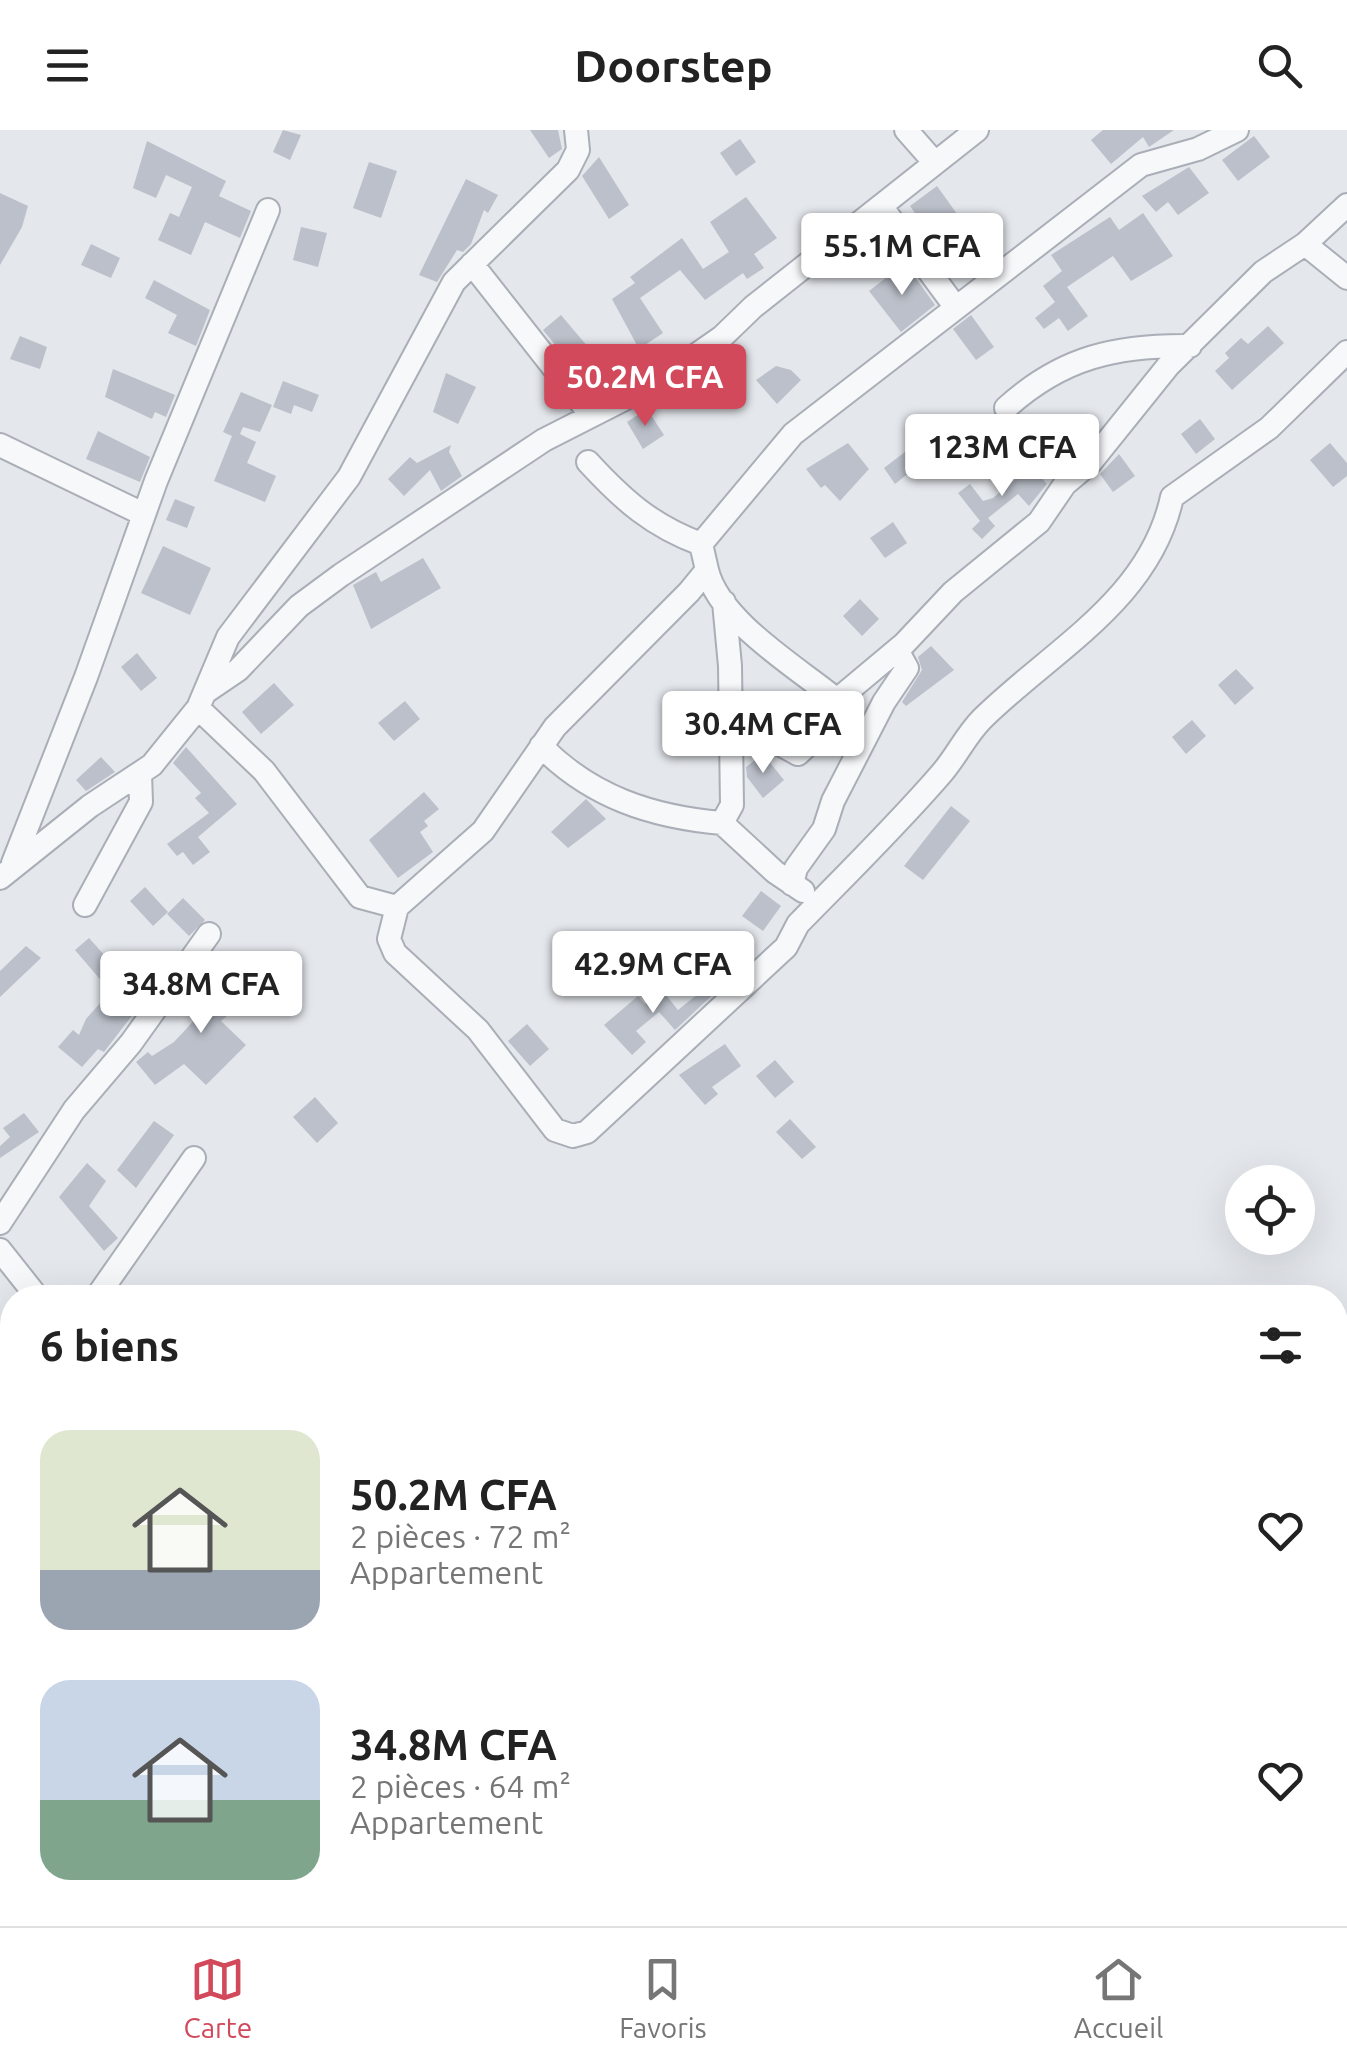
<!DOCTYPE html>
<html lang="fr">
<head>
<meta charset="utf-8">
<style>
  :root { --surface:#fff; --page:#f6f6f6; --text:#222; --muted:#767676; --line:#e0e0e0; --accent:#d1495b }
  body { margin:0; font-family:Ubuntu,sans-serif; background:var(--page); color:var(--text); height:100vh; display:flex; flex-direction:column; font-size:38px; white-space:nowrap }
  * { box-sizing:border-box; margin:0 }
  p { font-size:32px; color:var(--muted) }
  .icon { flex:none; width:55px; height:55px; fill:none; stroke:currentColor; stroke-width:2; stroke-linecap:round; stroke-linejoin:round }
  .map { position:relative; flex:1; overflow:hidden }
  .sheet { position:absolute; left:0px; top:1155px; width:1348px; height:642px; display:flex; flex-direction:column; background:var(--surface); border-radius:40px 40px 0 0; box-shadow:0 10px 40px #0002 }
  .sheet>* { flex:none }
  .buttons { position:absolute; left:1225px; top:1035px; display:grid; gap:20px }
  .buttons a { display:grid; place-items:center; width:90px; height:90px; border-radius:50%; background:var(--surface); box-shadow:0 10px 40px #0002; font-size:50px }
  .price { position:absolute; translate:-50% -85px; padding:0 22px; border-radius:10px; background:#fff; color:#222; font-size:32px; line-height:65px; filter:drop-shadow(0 2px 5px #0008) }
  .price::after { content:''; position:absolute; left:50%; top:60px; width:30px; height:22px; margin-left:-15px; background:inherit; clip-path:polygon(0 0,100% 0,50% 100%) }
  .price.current { background:var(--accent); color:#fff }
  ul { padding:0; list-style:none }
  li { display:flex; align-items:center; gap:30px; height:250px; padding:0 40px }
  li span { display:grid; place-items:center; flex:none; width:280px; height:200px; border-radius:30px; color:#555 }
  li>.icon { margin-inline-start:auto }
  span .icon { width:120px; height:120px; fill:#fffc; stroke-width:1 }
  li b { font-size:42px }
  h2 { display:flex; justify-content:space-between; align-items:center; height:120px; padding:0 40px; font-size:42px }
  header { display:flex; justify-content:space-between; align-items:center; height:130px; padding:0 40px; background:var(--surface); font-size:45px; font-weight:700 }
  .tabs { display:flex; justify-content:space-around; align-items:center; height:140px; border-top:2px solid var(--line); background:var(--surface); font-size:28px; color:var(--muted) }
  .tabs a { display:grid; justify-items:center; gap:5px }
  .tabs .current { color:var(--accent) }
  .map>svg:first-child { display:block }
</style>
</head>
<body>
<header><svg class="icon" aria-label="menu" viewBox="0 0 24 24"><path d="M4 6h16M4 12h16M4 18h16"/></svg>Doorstep<svg class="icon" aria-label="search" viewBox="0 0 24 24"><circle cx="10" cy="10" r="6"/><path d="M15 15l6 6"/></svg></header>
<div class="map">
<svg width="1347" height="1796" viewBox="0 0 1347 1796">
  <rect width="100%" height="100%" fill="#e4e7ec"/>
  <path fill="#bbc0ca" d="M283,0L301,5L290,30L273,22Z
    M530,0H558L562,19L549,28Z
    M1103,0H1174L1149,17L1143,7L1111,34L1091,10Z
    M1254,6L1270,27L1238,51L1222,30Z
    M740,9L756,32L736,46L720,23Z
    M147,11L226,51L219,66L251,81L240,108L205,92L191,125L158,110L170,83L179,87L192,57L166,45L156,68L133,58Z
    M599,27L629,75L609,89L582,46Z
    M369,32L397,41L381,88L353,78Z
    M1189,37L1209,63L1178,85L1168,72L1156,82L1142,66Z
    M466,49L498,65L488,83L484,80L471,114L463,122L457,120L437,152L419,145Z
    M937,56L990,130L969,143L939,94L928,102L910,76Z
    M0,63L28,76L22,97L0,135Z
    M746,67L777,108L754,124L764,138L747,149L743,143L705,170L680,140L640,168L663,203L639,219L612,169L635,153L630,147L682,108L703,139L729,122L710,92Z
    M1143,83L1173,126L1131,151L1113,126L1067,157L1088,186L1068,201L1059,188L1044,199L1035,188L1055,172L1043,156L1062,141L1051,125L1110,87L1119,100Z
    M301,97L327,103L318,137L293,130Z
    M91,114L120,128L111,148L81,135Z
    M905,133L935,175L901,202L869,161Z
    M154,150L210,180L196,216L168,203L177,185L145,168Z
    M561,185L588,217L570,233L543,200Z
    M971,185L994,217L976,230L953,199Z
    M1268,196L1284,213L1232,260L1215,241L1229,228L1225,223L1241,208L1248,214Z
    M20,206L47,217L40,239L10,229Z
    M776,236L791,240L801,250L777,274L756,250Z
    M113,239L175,265L166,287L155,282L152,289L105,267Z
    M446,243L476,257L458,294L433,282Z
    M283,251L319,265L312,282L294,275L291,284L273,277Z
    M241,262L272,275L260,302L243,297L240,304L256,312L247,333L276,346L265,372L214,351L232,306L223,302Z
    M647,279L664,305L643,319L627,292Z
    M1054,289L1077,315L1081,312L1084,316L1063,336L1036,305Z
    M1200,289L1215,309L1196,324L1181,304Z
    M98,301L150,327L140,352L86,329Z
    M848,313L869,339L840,371L825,355L821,358L806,339Z
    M1330,313L1347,333V346L1333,357L1310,330Z
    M451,315L449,322L462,346L441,361L430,340L404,366L388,349L410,327L417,333Z
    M914,315L925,330L895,354L884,338Z
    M1119,324L1135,346L1113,362L1100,344Z
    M1031,336L1047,354L1029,376L1018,364L988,388L995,396L982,409L972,399L980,391L958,363L970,354L983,371L993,368Z
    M175,369L195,377L187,398L166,390Z
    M893,392L907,413L885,428L870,408Z
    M163,416L211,438L190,485L141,463Z
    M423,428L441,458L371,499L353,455L376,442L381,452Z
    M860,469L879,489L862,506L843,486Z
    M931,516L954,540L906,576L902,572L922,540L918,527Z
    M137,523L157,548L141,561L121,537Z
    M1236,539L1254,558L1235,575L1218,555Z
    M274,553L294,575L261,604L242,582Z
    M405,571L420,589L394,611L378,593Z
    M1192,590L1206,606L1186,624L1172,607Z
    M186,617L237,674L198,707L210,722L193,735L183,722L177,726L167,714L209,683L195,668L201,663L173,633Z
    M763,624L784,650L763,668L747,647L746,637Z
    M101,627L115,642L86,661L76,650Z
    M424,662L439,679L424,691L428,696L420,702L433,722L398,748L369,710Z
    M586,669L606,689L568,718L551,702Z
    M951,676L970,691L923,750L904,736Z
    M145,757L168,782L153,796L130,771Z
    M761,761L781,776L763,801L742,786Z
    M183,768L205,790L189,806L167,784Z
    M89,808L107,828L113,823L123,840L104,854L75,820Z
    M26,816L41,828L0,867V841Z
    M722,821L738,841L723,855L706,835Z
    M213,835L243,872L221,891L246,915L206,955L184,934L155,955L136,932L148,922L152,926L174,912L199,885L193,880L207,859L198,848Z
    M714,851L720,858L675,900L659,882L636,901L646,912L632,925L604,895L638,866L645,874L662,860L678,880Z
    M110,862L134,883L104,922L98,919L82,937L58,917L73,900L79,905L86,889Z
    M527,894L549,919L530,936L508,911Z
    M725,914L741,936L712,957L718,964L705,975L679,945Z
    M775,930L794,952L775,968L756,946Z
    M315,967L338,993L317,1013L293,987Z
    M24,983L39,1002L0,1028V1016L10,1007L3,998Z
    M790,989L816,1017L802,1029L776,1002Z
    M154,991L174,1005L136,1058L117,1040Z
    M87,1033L106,1051L89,1076L118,1108L104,1121L59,1067Z"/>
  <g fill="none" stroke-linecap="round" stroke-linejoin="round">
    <defs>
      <path id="minor" d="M906,0L935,33
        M1237,0L1198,19L1141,35L793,304L701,414L707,440L689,462L555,597L483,701L397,777L389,809L395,823L478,900L555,1000L573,1006L587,1002L786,817L798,794C846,745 896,696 941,644C956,627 966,605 982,589C1052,520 1150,470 1172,367L1269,298L1347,222
        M881,76L954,175
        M1305,114L1347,75
        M472,134L590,284
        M1006,278C1062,227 1117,215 1190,216
        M0,315L143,384
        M588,332C623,370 652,396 701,414
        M707,440C719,491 798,538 837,570L904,514L953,462L1039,392L1065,354L1090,333L1168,236L1263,142L1305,114L1347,148
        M207,561L238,540L299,476L341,445L544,310L656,253L722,207L753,177L977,0
        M198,578L264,641L360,767L397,777
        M778,613L798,624L818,605L837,570
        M541,616C591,667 652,687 722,693L732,675L730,536L724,472
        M722,693L775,742L803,761
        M13,733L86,547L156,351L268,80
        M0,748L90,676L152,635L198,578L228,507L349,347L454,152L568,40L578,20L576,0
        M792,754L796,738L824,699L833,671L884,572L907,538L897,520
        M85,775L141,672L140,644
        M0,1093L74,980L131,913L209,804
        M0,1120L38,1168
        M96,1168L194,1028
        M0,1289L12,1271
        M0,1555L12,1559
        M1335,1620L1347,1586
        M0,1788L34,1794L75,1787
        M1263,1796L1268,1785"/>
    </defs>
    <use href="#minor" stroke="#a9aeb7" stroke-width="26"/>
    <use href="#minor" stroke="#f7f8fa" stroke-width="22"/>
  </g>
</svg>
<div class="buttons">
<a><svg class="icon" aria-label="locate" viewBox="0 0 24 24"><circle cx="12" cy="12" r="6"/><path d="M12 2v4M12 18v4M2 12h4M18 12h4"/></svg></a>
</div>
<b class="price" style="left:902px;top:168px">55.1M CFA</b>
<b class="price current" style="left:645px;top:299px">50.2M CFA</b>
<b class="price" style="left:1002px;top:369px">123M CFA</b>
<b class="price" style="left:763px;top:646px">30.4M CFA</b>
<b class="price" style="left:653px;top:886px">42.9M CFA</b>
<b class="price" style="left:201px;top:906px">34.8M CFA</b>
<section class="sheet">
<h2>6 biens<svg class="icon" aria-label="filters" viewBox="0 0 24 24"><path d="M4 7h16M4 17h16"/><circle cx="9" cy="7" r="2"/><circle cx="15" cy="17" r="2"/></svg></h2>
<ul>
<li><span style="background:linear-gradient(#dfe7d0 70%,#9aa5b1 0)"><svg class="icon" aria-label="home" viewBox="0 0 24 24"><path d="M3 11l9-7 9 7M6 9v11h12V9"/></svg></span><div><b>50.2M CFA</b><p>2 pièces · 72 m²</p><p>Appartement</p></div><svg class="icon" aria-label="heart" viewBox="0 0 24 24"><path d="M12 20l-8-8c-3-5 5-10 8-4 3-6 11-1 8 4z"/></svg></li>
<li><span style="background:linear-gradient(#c9d6e8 60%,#7fa58c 0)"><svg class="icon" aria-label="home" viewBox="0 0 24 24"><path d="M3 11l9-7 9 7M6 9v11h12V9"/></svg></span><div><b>34.8M CFA</b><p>2 pièces · 64 m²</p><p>Appartement</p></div><svg class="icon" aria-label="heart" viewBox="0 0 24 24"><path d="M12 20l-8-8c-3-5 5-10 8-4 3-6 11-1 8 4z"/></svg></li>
</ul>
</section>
</div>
<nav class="tabs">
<a class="current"><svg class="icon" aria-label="map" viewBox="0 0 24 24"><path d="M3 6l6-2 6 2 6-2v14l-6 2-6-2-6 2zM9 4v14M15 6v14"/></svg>Carte</a>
<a><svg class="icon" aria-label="saved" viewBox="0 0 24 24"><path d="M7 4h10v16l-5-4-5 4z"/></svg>Favoris</a>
<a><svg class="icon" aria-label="home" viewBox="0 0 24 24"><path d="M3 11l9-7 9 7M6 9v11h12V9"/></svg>Accueil</a>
</nav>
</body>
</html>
